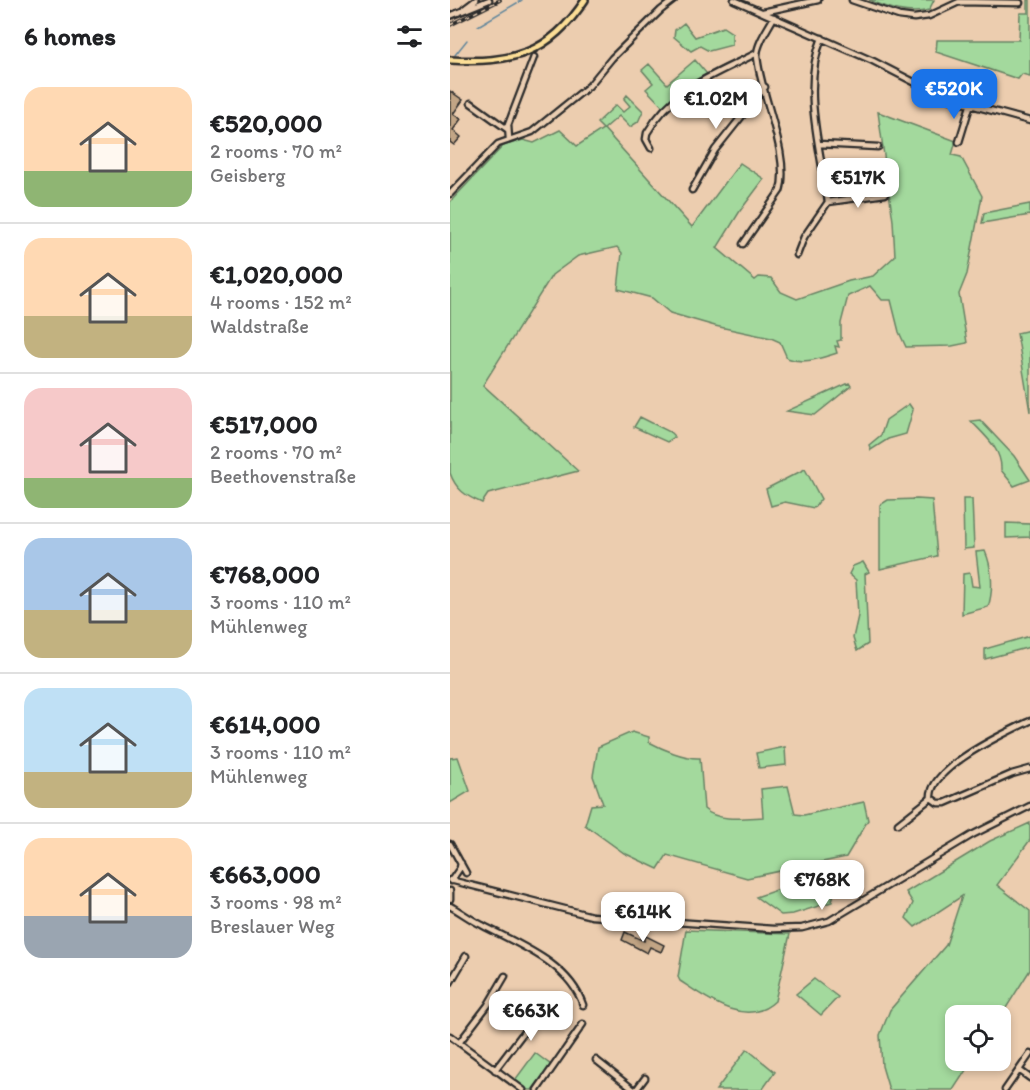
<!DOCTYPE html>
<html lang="en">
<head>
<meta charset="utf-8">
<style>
  :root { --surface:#fff; --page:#f6f6f6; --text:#202124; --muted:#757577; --line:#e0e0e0; --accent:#1a73e8 }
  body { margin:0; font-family:Itim,sans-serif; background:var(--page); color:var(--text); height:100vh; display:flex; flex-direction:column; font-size:22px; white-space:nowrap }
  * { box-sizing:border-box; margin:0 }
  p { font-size:20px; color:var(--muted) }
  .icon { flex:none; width:33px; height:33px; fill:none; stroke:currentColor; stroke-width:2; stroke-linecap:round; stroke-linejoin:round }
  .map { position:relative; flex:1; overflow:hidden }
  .details { display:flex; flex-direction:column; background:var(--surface); width:450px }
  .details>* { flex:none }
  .controls { position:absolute; left:495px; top:1005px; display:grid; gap:12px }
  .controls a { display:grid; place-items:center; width:66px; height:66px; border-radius:12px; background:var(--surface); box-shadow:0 3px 9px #0003; font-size:30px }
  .price { position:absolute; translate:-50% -51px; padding:0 14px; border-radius:12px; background:#fff; color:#222; font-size:20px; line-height:39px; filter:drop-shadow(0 2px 3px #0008) }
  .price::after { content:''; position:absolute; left:50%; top:36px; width:18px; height:14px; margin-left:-9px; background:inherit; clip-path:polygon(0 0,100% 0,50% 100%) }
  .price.on { background:var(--accent); color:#fff }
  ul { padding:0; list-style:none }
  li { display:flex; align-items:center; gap:18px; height:150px; padding:0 24px }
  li+li { border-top:2px solid var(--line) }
  li span { display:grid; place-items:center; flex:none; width:168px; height:120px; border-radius:18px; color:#555 }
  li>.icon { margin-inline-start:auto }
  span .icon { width:72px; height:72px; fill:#fffc; stroke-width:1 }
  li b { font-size:26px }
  h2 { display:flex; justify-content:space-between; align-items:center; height:72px; padding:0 24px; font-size:26px }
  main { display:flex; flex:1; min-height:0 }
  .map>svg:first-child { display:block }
</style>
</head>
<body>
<main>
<section class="details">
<h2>6 homes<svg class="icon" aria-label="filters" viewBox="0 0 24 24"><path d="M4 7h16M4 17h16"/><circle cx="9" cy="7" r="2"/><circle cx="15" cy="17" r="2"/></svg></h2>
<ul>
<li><span style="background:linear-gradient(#ffd9b3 70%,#8fb573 0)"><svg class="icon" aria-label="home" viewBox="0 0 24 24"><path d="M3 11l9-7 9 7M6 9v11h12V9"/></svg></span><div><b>€520,000</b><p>2 rooms · 70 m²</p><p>Geisberg</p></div></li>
<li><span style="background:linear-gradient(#ffd9b3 65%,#c2b280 0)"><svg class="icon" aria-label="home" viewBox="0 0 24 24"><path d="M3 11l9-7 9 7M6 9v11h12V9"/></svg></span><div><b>€1,020,000</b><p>4 rooms · 152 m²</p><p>Waldstraße</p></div></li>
<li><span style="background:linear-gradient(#f6c9c9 75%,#8fb573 0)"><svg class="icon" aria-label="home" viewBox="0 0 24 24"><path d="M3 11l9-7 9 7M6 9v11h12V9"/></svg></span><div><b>€517,000</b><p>2 rooms · 70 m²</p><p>Beethovenstraße</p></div></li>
<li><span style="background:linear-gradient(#a9c7e8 60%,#c2b280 0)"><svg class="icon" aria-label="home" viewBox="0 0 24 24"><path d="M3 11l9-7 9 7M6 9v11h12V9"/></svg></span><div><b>€768,000</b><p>3 rooms · 110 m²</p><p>Mühlenweg</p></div></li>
<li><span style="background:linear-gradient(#bfe0f5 70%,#c2b280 0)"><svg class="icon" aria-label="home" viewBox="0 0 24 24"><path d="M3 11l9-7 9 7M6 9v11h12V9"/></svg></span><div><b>€614,000</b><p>3 rooms · 110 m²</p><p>Mühlenweg</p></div></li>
<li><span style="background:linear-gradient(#ffd9b3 65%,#9aa5b1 0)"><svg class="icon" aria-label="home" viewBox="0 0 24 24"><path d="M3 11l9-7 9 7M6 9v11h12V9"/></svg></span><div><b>€663,000</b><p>3 rooms · 98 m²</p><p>Breslauer Weg</p></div></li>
</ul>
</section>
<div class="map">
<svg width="580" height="1090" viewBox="0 0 580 1090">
  <rect width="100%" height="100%" fill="#eccdaf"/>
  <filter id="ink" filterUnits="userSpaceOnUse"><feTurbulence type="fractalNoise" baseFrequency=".0167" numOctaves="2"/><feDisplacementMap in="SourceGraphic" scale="12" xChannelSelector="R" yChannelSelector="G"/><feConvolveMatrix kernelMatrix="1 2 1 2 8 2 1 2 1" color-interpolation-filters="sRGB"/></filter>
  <g filter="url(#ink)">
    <path fill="#a3d99d" stroke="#678264" stroke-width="1.5" d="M419,0H484L479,10C457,16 439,8 419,0Z
      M578,0H580V76L572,74L568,79L486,52L487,40H569L570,13H578Z
      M234,23L245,37L273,27L282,33V45L259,51L250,46L241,51L224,37L225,30Z
      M245,60L257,74L228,93L214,108L196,89L203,83L192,70L199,64L217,84Z
      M177,95L193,111L188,122L180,127L169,116L154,129L242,227L290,163L314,179L290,211L267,248L305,280L309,277L321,278L331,292L347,299L399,281L423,276L445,256L443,221L428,112L506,141L502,155L511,157L532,196L517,274L509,294L517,343L502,346L456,347L449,332L441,300H432L420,286L398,296L391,323V340L387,341L389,347L385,346L387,353C370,358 354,365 337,358L330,342L321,338L265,326L220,313L202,298L168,289L172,253L167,247L128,256L102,275L33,385L128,471L38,494L32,503C16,496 6,490 0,473V202L53,146L73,140L84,143L110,130L127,146L153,129L147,123L166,105L173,112L180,106L174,99Z
      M580,204V215L532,223L534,213Z
      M580,330V412L567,333Z
      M399,383L401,386L365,415L337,411Z
      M459,404L463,410L456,434L438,439L421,450L419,445L431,435L436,420Z
      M190,417L220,432L225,437L217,442L184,427Z
      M530,420L564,456L580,480L564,486L551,470C552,449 535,436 521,421Z
      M355,469L371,499L364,508L335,502L321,506L316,489Z
      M467,499L482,500L487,556L430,569V505L438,500Z
      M513,499H522L524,548L514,549Z
      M556,523L580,524V537L556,538Z
      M535,551C542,567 544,590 538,607L512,614L513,574L520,573L522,586L530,587L526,552Z
      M413,562L419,572L415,574L418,644L407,651L403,638L408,616L406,580L399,574L403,566Z
      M580,636V647L535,659V649Z
      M182,732L199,737V742C212,749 235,759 250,758L254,809C268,822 295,818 313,817L311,789L338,786L345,814L354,815L414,802L418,820L396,857L297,878L217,855L208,869L174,853L135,825L141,805L153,804L143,776L148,747Z
      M335,747L336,765L309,768L306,753Z
      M8,757L20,791L0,803V758Z
      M580,823V840L547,885L580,911V970L551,1016H506V1060L522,1061L503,1090H439L432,1066L430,1035L440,1010L496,945L512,896L465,927L456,918L463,903L456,892L540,841Z
      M379,871L387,879L382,902L343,914L331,915L306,897L341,885L362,891L368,879Z
      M236,930L340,934L325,1001C296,1029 256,998 230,981L228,977Z
      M364,979L388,997L371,1015L346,994Z
      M297,1049L325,1072L312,1090H266Z
      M85,1053L101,1065L82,1090H78L65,1080Z"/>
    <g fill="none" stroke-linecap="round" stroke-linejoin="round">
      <path stroke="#63879c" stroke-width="1.5" d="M28,26L72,0
        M5,55L17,40"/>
    </g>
    <path fill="#c2a585" stroke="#2b2b2b" stroke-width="1.5" d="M0,91L13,100L3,114L11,119L3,130L11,137L4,145L0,142Z
      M175,932L194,941L196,936L214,945L211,952L200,947L197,953L172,940Z"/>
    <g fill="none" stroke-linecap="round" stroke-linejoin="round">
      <defs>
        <path id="minor" d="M284,0L423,61L495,98L580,121
          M402,0L449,16L464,18L479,16L509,2L570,3
          M14,9L26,0
          M313,12L368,0
          M0,16L39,0
          M21,103L57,129
          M59,139L58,125L84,57
          M509,142L520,106
          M369,144L428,147
          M201,148L196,139L197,133C223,88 264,75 307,53
          M242,190L265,150L315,87
          M0,194L48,144L82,132L139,86L162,58L211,10L224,0
          M378,202L435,194
          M293,244L330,191C341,155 309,92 307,55C307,43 319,27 324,17
          M347,255L354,237L378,202C371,151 351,88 372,38
          M481,798C478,768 557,732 580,721
          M481,798L488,803H495L562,774L580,769
          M448,824L481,798
          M0,844L16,873
          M0,880L142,916L323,929L352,928L379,921L522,835L580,806
          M1,881L10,868L11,863
          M0,891V899
          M0,906C11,912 21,920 32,925C69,945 119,963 133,1005
          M0,983L16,956
          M0,1036L73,1090
          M9,1043L38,1005L55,976
          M146,1060L184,1090
          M45,1070L77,1028L94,999
          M569,1070L580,1078
          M87,1090L133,1024
          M186,1090L195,1078
          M555,1090L580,1054"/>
        <path id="major" d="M0,60C62,63 99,55 135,0"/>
      </defs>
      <use href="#minor" stroke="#2b2b2b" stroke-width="9"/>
      <use href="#major" stroke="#2b2b2b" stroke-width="10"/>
      <use href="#minor" stroke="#ebceb2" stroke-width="4.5"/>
      <use href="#major" stroke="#fcde96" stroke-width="5"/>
      <defs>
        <path id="rail" d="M0,25L50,0"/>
      </defs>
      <use href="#rail" stroke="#2b2b2b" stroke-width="4"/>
      <use href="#rail" stroke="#ebceb2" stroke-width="1.5" stroke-dasharray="4.5" stroke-linecap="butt"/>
    </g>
  </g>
</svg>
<div class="controls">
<a><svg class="icon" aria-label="locate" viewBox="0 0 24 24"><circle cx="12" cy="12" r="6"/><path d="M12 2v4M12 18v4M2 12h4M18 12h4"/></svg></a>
</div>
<b class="price on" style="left:504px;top:120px">€520K</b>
<b class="price" style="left:266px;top:130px">€1.02M</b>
<b class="price" style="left:408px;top:209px">€517K</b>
<b class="price" style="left:372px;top:911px">€768K</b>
<b class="price" style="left:193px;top:943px">€614K</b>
<b class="price" style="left:81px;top:1042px">€663K</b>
</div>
</main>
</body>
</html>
